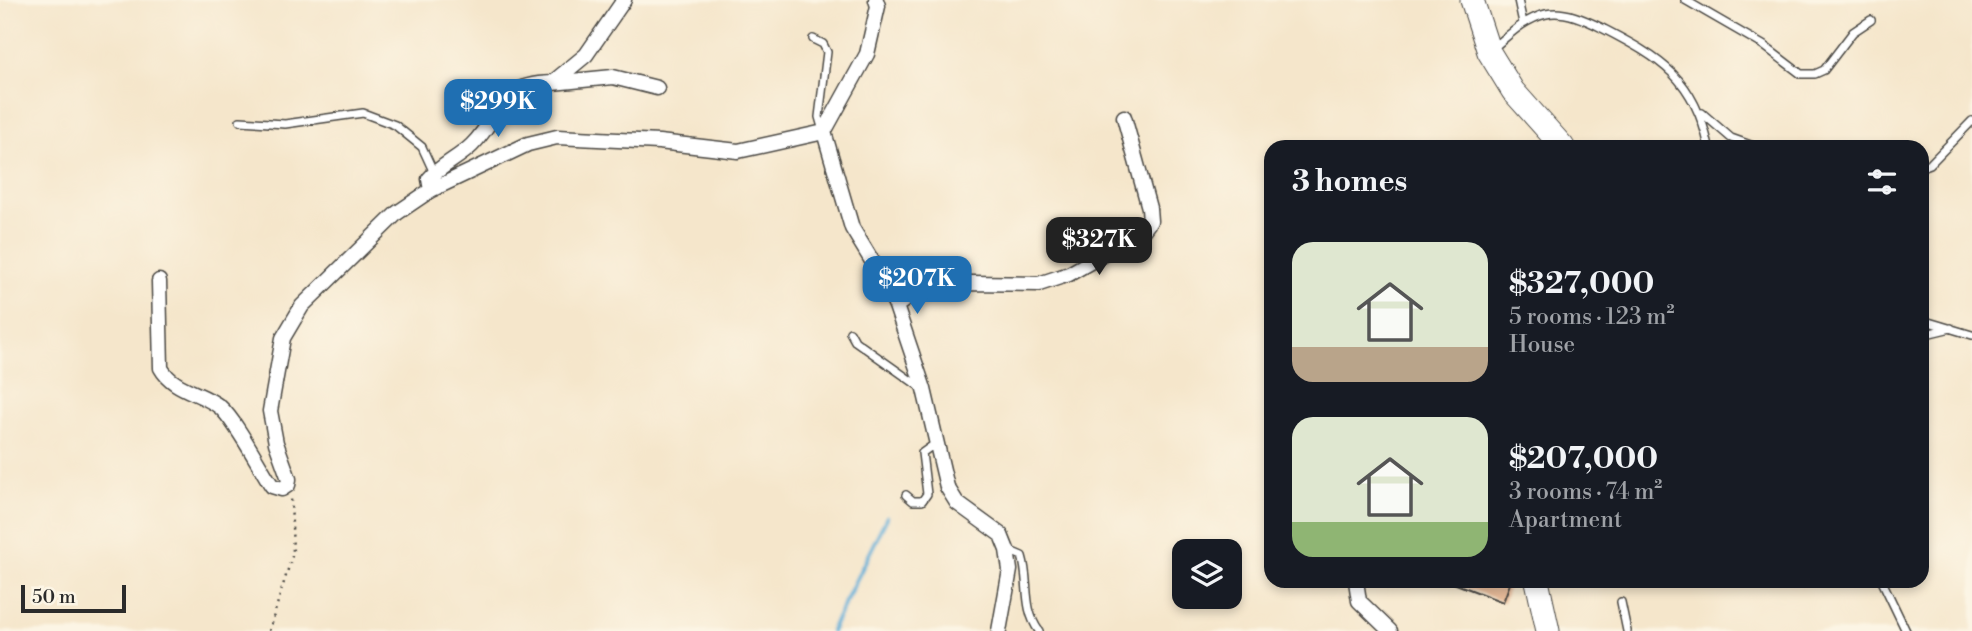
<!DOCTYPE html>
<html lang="en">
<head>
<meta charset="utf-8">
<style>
  :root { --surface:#171b24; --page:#20242c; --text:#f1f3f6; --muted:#9ea1a6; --accent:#1f6fb2 }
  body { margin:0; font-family:"Libre Bodoni",serif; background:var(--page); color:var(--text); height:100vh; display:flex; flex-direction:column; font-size:26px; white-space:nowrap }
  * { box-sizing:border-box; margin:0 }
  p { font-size:23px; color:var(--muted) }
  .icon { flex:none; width:38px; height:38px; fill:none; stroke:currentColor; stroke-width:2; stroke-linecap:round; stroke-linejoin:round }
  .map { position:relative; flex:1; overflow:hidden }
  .side { position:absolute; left:1264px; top:140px; width:665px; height:448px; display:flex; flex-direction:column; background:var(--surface); border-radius:21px; box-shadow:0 4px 10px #0003 }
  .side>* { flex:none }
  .fabs { position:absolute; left:1172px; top:539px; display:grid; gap:14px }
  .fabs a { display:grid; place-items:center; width:70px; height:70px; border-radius:14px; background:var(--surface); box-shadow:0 4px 10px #0003; font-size:35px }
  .scale { position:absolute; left:21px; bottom:18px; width:105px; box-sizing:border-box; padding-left:7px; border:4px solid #2b2b2b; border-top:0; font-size:19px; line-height:24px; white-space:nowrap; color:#2b2b2b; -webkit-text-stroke:5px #fcf5e5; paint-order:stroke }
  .price { position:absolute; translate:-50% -60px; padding:0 16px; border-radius:14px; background:var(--accent); color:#fff; font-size:23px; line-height:46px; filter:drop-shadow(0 2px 4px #0008) }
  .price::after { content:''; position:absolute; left:50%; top:42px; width:21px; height:16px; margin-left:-10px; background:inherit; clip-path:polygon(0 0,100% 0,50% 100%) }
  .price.active { background:#222; color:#fff }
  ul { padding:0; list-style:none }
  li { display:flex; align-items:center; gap:21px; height:175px; padding:0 28px }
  li span { display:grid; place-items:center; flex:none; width:196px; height:140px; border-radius:21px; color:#555 }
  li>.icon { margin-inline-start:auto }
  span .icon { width:84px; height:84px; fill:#fffc; stroke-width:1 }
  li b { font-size:30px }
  h2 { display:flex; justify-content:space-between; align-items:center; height:84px; padding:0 28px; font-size:30px }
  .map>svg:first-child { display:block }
</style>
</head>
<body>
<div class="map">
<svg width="1972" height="631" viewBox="0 0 1972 631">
  <rect width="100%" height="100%" fill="#fcf5e5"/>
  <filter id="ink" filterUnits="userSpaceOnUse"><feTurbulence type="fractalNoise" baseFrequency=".0143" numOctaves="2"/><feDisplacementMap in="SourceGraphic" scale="14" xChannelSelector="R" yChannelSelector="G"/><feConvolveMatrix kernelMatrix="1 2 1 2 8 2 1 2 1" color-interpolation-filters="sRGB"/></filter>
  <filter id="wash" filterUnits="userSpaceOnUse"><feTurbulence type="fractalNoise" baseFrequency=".00686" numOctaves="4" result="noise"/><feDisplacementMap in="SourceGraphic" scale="28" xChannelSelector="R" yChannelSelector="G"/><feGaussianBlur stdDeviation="1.57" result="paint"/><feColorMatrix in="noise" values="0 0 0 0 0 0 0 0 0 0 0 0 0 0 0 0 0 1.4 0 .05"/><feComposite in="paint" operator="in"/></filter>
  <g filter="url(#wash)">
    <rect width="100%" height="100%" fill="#f5e6cb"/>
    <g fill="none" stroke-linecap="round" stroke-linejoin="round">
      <path stroke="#5cacd6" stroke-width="4.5" d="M831,631L887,517"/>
    </g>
    <g id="blocks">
      <path fill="#e0a57d" d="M1448,581H1511L1503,602Z"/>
    </g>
  </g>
  <g filter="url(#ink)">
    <use href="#blocks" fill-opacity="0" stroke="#494743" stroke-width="2"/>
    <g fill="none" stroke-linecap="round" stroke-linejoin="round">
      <defs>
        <path id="lane" d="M1518,0L1523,23
          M1685,0L1763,45L1801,74H1815L1824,70L1853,32L1871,20
          M813,39L823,44L827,52L819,117L823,131
          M1492,49C1509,35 1524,19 1546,14C1565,10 1586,20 1602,28C1662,59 1694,78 1709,147
          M1702,113L1731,138L1756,147
          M240,121L285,124L363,113L395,125L422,147L434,173
          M1922,167L1930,164L1972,121
          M1922,320L1972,335
          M850,332L855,341L920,387
          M1922,335L1951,328
          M906,495L913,501H922L927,494L922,453L936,443
          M1008,550L1022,556C1030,581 1022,608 1039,631
          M1882,581L1906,631
          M1621,602L1627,631"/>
        <path id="street" d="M624,0L586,55L552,83L613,77L657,88
          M876,0L878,6L867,54L824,132L852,228L886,284L896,306L924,389L947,487L957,503L1001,535L1007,550L1010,570L999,631
          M431,190L429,179C441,165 459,158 472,145C504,113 493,85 552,83
          M159,281L161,368C173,390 201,392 220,407C236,421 259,466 272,486L282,489L288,485L289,479L276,443L270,411L283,338L302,306L397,213L431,190L528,144L557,137L659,142L738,151L824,132
          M896,306L909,297L936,287L971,283L1039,284L1069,274L1141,233L1150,221L1149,208L1124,117
          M1356,581L1359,601L1390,631"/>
        <path id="primary" d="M1472,0L1489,52L1513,91L1563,147
          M1537,581L1548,631"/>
      </defs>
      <use href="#lane" stroke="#494743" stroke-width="10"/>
      <use href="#street" stroke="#494743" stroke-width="17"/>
      <use href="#primary" stroke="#494743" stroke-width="25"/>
      <path stroke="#494743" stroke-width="2.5" stroke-dasharray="2 5" stroke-linecap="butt" d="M269,631L293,553L291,498"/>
      <use href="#lane" stroke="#fff" stroke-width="7"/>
      <use href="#street" stroke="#fff" stroke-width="14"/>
      <use href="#primary" stroke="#fff" stroke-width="23"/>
    </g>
  </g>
</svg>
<div class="fabs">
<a><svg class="icon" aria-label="layers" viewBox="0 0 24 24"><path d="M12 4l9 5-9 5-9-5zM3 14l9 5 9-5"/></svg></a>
</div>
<div class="scale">50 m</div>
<b class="price" style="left:498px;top:139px">$299K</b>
<b class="price active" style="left:1099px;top:277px">$327K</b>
<b class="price" style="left:917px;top:316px">$207K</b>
<section class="side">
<h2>3 homes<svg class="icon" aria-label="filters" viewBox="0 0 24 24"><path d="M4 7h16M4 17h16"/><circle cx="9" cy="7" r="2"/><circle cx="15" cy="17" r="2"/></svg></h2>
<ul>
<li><span style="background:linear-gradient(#dfe7d0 75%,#b9a48a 0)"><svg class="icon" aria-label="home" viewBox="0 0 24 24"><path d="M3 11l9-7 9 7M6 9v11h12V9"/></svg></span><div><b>$327,000</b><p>5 rooms · 123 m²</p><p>House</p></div></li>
<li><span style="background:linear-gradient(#dfe7d0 75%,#8fb573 0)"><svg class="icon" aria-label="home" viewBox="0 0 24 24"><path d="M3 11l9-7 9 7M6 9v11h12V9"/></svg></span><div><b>$207,000</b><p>3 rooms · 74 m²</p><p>Apartment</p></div></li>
</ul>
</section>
</div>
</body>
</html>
